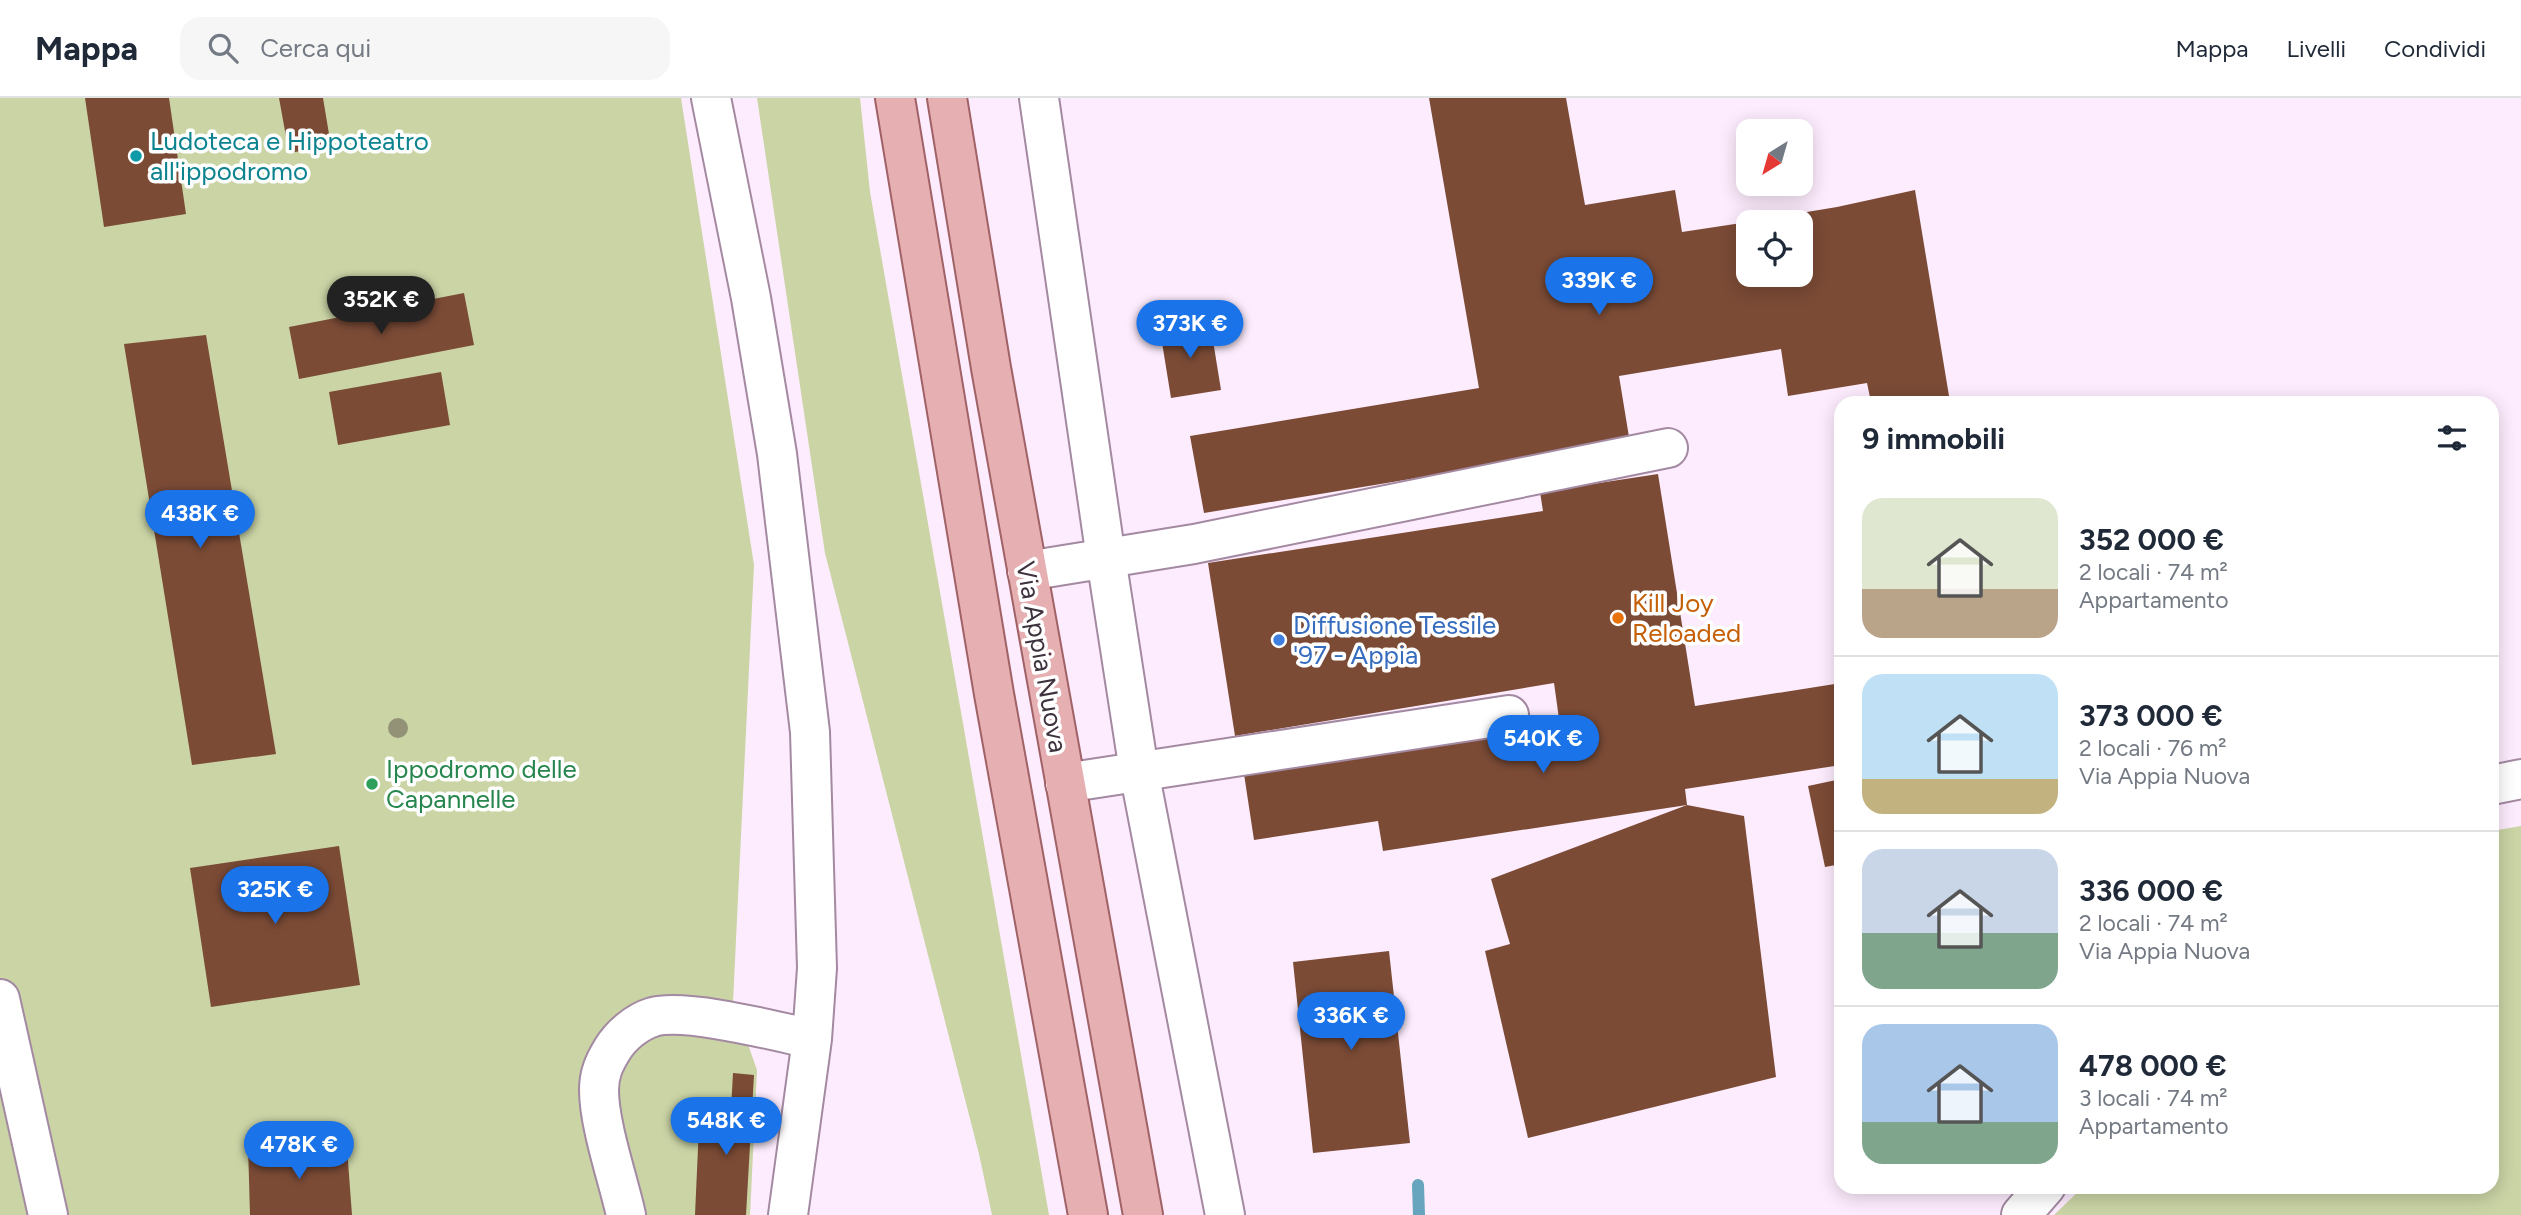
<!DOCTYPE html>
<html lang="it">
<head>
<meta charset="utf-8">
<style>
  :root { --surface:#fff; --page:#f6f6f7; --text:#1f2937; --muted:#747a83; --line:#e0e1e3; --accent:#1a73e8 }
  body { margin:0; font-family:Figtree,sans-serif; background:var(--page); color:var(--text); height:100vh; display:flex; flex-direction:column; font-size:26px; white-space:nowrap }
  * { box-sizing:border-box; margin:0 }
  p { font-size:23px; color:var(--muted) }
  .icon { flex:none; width:38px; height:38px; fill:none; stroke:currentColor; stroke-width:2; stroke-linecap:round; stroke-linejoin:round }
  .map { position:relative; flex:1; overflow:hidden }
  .sheet { position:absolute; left:1834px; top:298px; width:665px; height:798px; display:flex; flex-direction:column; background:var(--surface); border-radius:21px; box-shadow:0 4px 18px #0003 }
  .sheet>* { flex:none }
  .needle { width:46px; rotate:217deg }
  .fabs { position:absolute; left:1736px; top:21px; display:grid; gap:14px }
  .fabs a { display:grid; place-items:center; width:77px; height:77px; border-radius:14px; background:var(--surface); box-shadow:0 4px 18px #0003; font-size:35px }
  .price { position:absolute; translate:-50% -60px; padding:0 16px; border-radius:24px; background:var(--accent); color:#fff; font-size:23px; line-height:46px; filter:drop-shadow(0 2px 4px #0008) }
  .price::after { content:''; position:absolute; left:50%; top:42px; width:21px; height:16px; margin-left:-10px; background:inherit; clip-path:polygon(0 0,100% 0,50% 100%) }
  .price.on { background:#222; color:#fff }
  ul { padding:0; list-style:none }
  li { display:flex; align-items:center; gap:21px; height:175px; padding:0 28px }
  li+li { border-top:2px solid var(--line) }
  li span { display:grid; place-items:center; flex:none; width:196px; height:140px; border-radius:21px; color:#555 }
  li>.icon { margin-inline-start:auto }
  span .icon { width:84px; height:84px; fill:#fffc; stroke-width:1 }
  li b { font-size:30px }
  h2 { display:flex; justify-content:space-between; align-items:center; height:84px; padding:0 28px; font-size:30px }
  header { display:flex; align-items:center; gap:42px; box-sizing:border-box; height:98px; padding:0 35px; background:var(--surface); border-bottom:2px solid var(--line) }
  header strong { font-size:33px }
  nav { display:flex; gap:38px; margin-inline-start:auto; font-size:24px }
  .search { width:490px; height:63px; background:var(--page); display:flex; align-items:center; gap:18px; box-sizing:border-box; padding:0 24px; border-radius:21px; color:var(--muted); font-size:26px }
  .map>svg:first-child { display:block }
</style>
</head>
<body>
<header>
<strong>Mappa</strong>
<div class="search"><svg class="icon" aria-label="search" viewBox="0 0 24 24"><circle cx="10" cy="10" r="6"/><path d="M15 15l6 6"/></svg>Cerca qui</div>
<nav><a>Mappa</a><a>Livelli</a><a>Condividi</a></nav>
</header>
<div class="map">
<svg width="2521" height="1117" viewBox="0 0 2521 1117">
  <rect width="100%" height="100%" fill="#fdecfd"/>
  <path fill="#cad4a5" d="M0,0H681L754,467L733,904L757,972L750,1117H0Z
    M757,0H860L870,94L1049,1117H992L979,1056L825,455Z
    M2521,728V1117H2054L2083,1089L2492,1088V803L2501,802L2492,801V733Z"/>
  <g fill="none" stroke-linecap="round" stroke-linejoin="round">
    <path stroke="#66a5bd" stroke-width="12" d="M1418,1087L1419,1117"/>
  </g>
  <path fill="#7b4b36" d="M85,0H169L186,116L104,129Z
    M279,0H323L331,48L289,55Z
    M1429,0H1566L1585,107L1675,92L1682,134L1748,124V177H1801V124L1753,123L1837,109L1915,92L1950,304H1871L1867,285L1788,298L1781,251L1619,278L1630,345L1204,415L1190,338L1479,290Z
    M464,195L474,247L299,281L289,229Z
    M1210,224L1221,292L1171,300L1160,232Z
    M206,237L276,656L192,667L124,246Z
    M441,274L450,327L338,347L329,294Z
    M1658,376L1695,608L1841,585V667L1685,691L1687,707L1744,718L1776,979L1528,1040L1485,853L1510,846L1491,781L1687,707L1383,753L1378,723L1254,742L1244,676L1560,628L1554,585L1235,638L1208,465L1543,413L1540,394Z
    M1841,681V766L1825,769L1808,688Z
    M339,748L360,887L211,909L190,770Z
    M1389,853L1410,1045L1313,1055L1293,864Z
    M733,975L754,977L746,1117H695L699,1028L730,1029Z
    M248,1047L347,1050L352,1117H250Z"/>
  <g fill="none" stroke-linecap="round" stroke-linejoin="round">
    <defs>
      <path id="minor" d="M711,0L751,200L777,356L810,634L817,870L812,941L788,1117
        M1039,0L1106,460L1139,673L1225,1117
        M1027,473L1194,446L1668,350
        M1065,685L1509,617
        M2492,687L2521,681
        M0,901L48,1117
        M626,1117C618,1081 599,1027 599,992C599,976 604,965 612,952C621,937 637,924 653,919C686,910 775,933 812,941
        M2021,1117L2046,1088"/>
      <path id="major" d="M895,0L994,596L1088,1117
        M947,0L991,270L1143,1117"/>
    </defs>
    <use href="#minor" stroke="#a389a2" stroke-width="42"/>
    <use href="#major" stroke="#a06267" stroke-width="42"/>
    <use href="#minor" stroke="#fff" stroke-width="38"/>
    <use href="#major" stroke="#e6b0b2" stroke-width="38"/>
  </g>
  <circle fill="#949276" cx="398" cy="630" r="10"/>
  <circle fill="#0f9aa8" stroke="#fff" stroke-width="2.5" cx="136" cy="58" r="7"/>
  <circle fill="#e8710a" stroke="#fff" stroke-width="2.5" cx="1618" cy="520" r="7"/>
  <circle fill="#3f7fe0" stroke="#fff" stroke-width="2.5" cx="1279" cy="542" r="7"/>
  <circle fill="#2e9e5b" stroke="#fff" stroke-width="2.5" cx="372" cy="686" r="7"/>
  <g text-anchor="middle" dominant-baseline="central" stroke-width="7" stroke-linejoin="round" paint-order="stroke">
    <g font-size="26" fill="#0d838f" stroke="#fff" text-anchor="start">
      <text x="150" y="43">Ludoteca e Hippoteatro<tspan x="150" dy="30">all'ippodromo</tspan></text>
    </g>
    <g font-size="26" fill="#c56008" stroke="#fff" text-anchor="start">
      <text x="1632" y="505">Kill Joy<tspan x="1632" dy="30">Reloaded</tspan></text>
    </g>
    <g font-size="26" fill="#366cbe" stroke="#fff" text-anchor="start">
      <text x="1293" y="527">Diffusione Tessile<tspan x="1293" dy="30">'97 - Appia</tspan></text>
    </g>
    <g font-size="26" fill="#3d323d" stroke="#fff">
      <text transform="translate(1042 559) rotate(80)">Via Appia Nuova</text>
    </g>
    <g font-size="26" fill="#27864d" stroke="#fff" text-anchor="start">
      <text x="386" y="671">Ippodromo delle<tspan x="386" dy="30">Capannelle</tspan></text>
    </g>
  </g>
</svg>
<div class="fabs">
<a><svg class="needle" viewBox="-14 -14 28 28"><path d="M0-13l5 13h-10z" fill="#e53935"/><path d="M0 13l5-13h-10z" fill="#747a83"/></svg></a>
<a><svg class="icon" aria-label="locate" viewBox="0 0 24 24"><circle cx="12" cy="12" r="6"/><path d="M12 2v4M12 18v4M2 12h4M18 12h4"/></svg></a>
</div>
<b class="price" style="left:1599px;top:219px">339K €</b>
<b class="price on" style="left:381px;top:238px">352K €</b>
<b class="price" style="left:1190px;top:262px">373K €</b>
<b class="price" style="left:200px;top:452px">438K €</b>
<b class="price" style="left:1543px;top:677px">540K €</b>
<b class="price" style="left:275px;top:828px">325K €</b>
<b class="price" style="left:1351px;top:954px">336K €</b>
<b class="price" style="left:726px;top:1059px">548K €</b>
<b class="price" style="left:299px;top:1083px">478K €</b>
<section class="sheet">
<h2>9 immobili<svg class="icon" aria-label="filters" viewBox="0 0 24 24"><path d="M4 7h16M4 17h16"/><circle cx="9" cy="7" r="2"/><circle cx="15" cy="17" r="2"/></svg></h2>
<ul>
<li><span style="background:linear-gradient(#dfe7d0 65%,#b9a48a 0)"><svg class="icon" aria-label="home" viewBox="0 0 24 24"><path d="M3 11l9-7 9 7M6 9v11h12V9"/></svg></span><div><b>352 000 €</b><p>2 locali · 74 m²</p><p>Appartamento</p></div></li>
<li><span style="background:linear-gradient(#bfe0f5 75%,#c2b280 0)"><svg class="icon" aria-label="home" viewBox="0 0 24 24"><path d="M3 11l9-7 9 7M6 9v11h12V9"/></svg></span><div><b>373 000 €</b><p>2 locali · 76 m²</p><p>Via Appia Nuova</p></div></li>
<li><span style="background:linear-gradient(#c9d6e8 60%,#7fa58c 0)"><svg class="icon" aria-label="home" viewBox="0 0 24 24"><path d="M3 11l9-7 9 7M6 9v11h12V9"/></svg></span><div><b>336 000 €</b><p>2 locali · 74 m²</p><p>Via Appia Nuova</p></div></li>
<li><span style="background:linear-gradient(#a9c7e8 70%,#7fa58c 0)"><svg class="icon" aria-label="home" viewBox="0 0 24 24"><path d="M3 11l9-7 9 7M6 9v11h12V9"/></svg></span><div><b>478 000 €</b><p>3 locali · 74 m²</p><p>Appartamento</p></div></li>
</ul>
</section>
</div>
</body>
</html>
